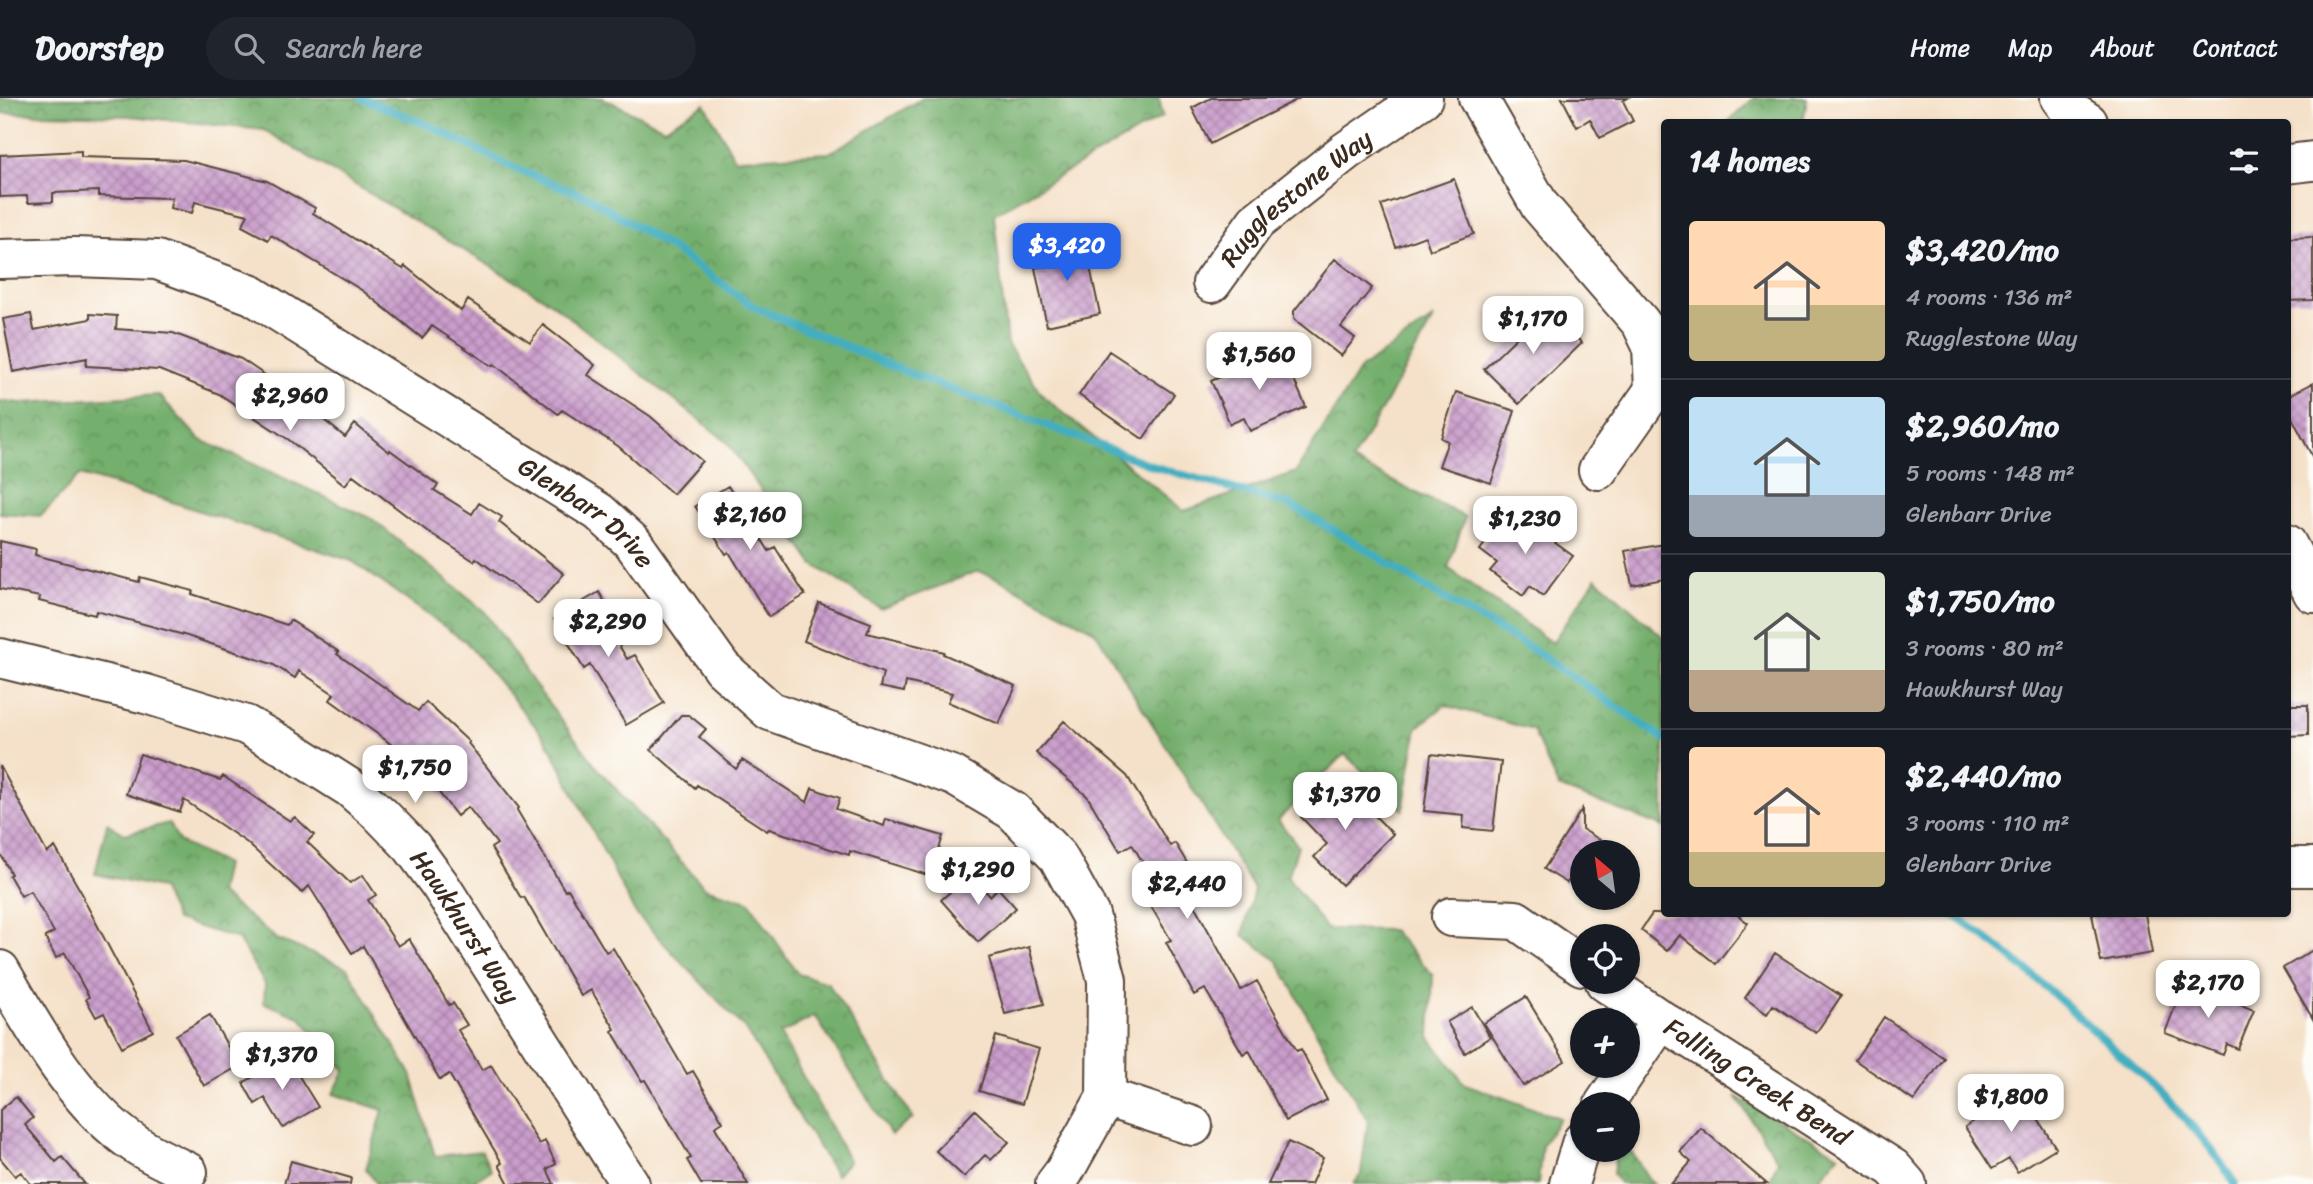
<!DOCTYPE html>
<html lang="en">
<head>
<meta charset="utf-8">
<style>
  :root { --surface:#171b24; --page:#20242c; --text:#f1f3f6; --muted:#9ea1a6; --line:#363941; --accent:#2563eb }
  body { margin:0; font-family:Sriracha,sans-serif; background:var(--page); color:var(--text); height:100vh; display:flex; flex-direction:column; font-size:26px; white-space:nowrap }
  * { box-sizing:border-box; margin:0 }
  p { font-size:23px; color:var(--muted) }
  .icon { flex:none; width:38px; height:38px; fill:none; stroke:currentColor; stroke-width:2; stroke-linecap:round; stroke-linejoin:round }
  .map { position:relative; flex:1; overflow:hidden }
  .details { position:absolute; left:1661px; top:21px; width:630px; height:798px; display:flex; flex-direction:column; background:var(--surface); border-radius:7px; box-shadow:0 2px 5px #0004 }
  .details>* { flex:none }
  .needle { width:46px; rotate:331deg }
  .buttons { position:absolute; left:1570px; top:742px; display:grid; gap:14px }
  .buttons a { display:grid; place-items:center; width:70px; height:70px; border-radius:50%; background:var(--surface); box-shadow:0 2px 5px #0004; font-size:35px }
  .price { position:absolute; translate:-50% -60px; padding:0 16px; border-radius:14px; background:#fff; color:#222; font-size:23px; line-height:46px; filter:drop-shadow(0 2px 4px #0008) }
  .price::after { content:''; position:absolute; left:50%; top:42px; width:21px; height:16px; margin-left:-10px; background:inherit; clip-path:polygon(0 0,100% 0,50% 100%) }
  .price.on { background:var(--accent); color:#fff }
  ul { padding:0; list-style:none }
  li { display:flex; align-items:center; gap:21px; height:175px; padding:0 28px }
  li+li { border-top:2px solid var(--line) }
  li span { display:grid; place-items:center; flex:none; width:196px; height:140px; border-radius:7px; color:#555 }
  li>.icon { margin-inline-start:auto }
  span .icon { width:84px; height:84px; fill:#fffc; stroke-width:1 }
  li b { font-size:30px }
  h2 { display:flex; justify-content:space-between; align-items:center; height:84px; padding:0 28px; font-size:30px }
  header { display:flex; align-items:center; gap:42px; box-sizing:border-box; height:98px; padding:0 35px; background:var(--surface); border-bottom:2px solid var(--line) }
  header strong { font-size:33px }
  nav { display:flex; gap:38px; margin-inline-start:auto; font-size:24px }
  .search { width:490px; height:63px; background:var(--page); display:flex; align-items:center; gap:18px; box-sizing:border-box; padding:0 24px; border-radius:38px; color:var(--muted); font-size:26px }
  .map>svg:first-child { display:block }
</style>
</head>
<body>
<header>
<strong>Doorstep</strong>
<div class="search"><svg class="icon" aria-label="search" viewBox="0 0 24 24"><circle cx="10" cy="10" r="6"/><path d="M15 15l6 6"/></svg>Search here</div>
<nav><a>Home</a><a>Map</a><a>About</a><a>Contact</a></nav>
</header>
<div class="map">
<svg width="2313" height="1086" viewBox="0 0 2313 1086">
  <defs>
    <pattern id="forest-crowns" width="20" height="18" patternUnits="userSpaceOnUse" patternTransform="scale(1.75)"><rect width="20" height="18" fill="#75af6d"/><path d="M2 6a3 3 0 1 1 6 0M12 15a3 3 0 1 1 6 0" fill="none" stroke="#618f59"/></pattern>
    <pattern id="building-cross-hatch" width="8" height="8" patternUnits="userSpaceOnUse" patternTransform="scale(1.75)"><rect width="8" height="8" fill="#ca9dcc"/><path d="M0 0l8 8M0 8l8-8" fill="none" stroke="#a580a5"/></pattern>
  </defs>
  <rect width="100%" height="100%" fill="#fdfcf7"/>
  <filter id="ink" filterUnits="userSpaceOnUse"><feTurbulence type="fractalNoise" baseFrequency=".0143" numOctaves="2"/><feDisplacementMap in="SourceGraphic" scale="14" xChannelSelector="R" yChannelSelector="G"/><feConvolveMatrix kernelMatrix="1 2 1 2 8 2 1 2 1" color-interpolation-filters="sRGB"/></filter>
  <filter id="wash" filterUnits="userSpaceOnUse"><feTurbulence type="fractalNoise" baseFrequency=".00686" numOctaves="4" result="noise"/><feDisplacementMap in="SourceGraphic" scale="28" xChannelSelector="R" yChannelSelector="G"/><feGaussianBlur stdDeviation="1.57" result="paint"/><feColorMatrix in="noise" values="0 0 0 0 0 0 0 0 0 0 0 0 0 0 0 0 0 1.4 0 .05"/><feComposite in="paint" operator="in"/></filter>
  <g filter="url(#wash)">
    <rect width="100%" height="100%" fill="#f5e1c9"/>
    <path fill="url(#forest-crowns)" stroke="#586c46" stroke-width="2" d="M0,0H603L664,30L705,6L735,61L829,55L923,0H1159L1163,18L994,116L1007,246L1044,299L1184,413L1296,374L1360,271L1434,220L1352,363L1465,419L1448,470L1552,545L1596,480L1664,540V729L1558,689L1533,632L1445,607L1417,630L1403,712L1345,656L1278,722L1298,748L1288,779L1326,831L1392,832L1433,877L1430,940L1465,986L1560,1020L1542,1047L1538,1086H1354L1361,1076L1368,1023L1326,952L1278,863L1243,837L1254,791L1095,533L999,481L978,473L881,511L813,466L726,343L550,204L264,32L129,18L0,15Z
      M1754,0H1807L1803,24H1728Z
      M159,297L199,341L371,420L485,514L540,594L600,673L705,790L749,803L798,876L828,885L913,1020L891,1037L815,918L780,936L849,1063L836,1077L745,931L635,815L546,641L466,544L352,463L160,400L80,377L41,418L0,415V303L21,305Z
      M107,725L125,736L169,725L179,744L225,766L219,795L277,841L347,870L411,976L435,1058L482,1053L491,1072L468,1086H377L366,1071L383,1012L333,996L345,972L300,919L264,905L265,886L238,841L176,822L161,790L95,776Z
      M1736,998L1839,1057L1815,1086H1767L1778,1063Z
      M1628,1048L1650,1083L1654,1086H1620L1613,1076L1616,1052H1628Z"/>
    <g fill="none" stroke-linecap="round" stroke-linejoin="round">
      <path stroke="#42aec0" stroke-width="8" d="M362,0L430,28L516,71L590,100L677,154L754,209L901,272L1156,369L1290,407L1361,448L1428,491L1532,551L1664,641
        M1952,816C2006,851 2053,895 2101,939C2150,984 2200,1028 2235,1086"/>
    </g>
    <g id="blocks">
      <path fill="url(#building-cross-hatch)" d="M1211,0H1300L1210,46L1192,10Z
        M1562,0H1628L1623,3L1633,23L1600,40L1590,21L1577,29Z
        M81,53V59L184,62L267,83L315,110L313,115L403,171L405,168L461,213L468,202L530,244L543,227L595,267L588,277L650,318L702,363L673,396L618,348L562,312L558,316L494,266L492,268L432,228L422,240L363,193L271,137L268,142L242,128L248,117L195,104L192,115L170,110L172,100L99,98V93L53,95V104L28,105L27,98L0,99V57Z
        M1454,81L1474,136L1430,152L1425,138L1396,149L1381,107Z
        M2313,139V202L2287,203V140Z
        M1084,141L1100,216L1047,228L1035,170L1043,168L1039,150Z
        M1335,161L1372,190L1341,229L1355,240L1341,258L1294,221V213Z
        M1547,210L1582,245L1519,306L1484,271Z
        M31,216L34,232L90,221V216L117,218L116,231L173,235L241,261L304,303L303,305L345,339L355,326L389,354L390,352L438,387L434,392L472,416L479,405L502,419L499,424L564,476L538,506L476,460L474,463L427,433L353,377L345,387L289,342L219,296L159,272L86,268L87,260L13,274L3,221Z
        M1281,252L1306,309L1250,333L1244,320L1230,326L1211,283Z
        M1109,253L1174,296L1143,341L1079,297Z
        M2313,285V360L2287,310V298Z
        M1456,294L1515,313L1491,385L1439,368L1448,343L1441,340Z
        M728,388L769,453L775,449L805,497L769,519L729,454L726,456L695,408Z
        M1510,412L1573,458L1543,498L1530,488L1523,498L1490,473L1497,465L1480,452Z
        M0,443L36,451L35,457L139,484L140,479L193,493L192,496L287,527L290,522L339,554L337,556L418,613L426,604L469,644L468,645L519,710L517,712L565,793L568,791L606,854L613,850L687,976L693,973L723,1024L715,1029L748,1086H701L687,1062L691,1060L645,982L642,983L612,933L615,931L591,892L581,898L524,799L521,800L491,750L497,746L468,709L457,718L427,679L387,643L330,602L334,596L299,573L295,580L272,566L184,537L96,513L95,517L39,503L40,499L0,491Z
        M1664,446V481L1632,487L1625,453Z
        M599,494L613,517L604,522L627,561L635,557L664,605L626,627L590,567L584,571L554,521Z
        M819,505L871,525L867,535L944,554L943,556L1016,588L999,626L948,604L952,595L906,584L904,594L880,589L883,575L804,543Z
        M2287,607H2308V637L2287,638Z
        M681,617H689L706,631L699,639L736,671L742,662L807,704L812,690L840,700L836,711L884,728L886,721L943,738L931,778L850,753L849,757L769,731L767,733L697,687L695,690L651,652Z
        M1064,623L1127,678L1170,748L1175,745L1205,795L1192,803L1241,892L1257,883L1297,953L1301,951L1327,1002L1286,1023L1249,952L1243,956L1205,891L1194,897L1166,844L1171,842L1143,795L1156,787L1132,746L1120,753L1087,698L1036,655Z
        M140,656L220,682L223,678L290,723L295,719L314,737L307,744L350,785L363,777L376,797L368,802L398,848L409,841L449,907L453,905L467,927L458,932L482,972L491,967L539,1046L545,1043L556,1066L547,1071L554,1086H509L499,1067L502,1065L449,976L440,982L363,848L352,855L309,788L302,795L246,744L184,702L180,714L126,696Z
        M1431,656L1501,664L1493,733L1463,730L1464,717L1424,713Z
        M0,668L47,755L55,749L84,799L83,800L153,933L122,949L104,915L96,919L86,901L89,899L65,855L56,860L45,839L54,834L30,793L21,798L9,777L11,776L0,755Z
        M1339,682L1393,736L1342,787L1314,759L1327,746L1301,719Z
        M1582,711V731L1620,754H1582V779L1575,774L1567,785L1544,771Z
        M970,776L990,798L998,790L1016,810L978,844L941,802Z
        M1652,816H1736L1748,825L1716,866L1680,837L1667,853L1641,832Z
        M2092,816H2145L2152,855L2101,864Z
        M1029,849L1044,906L1005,916L989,860Z
        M2313,852V921L2283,870Z
        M1775,855L1841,898L1816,935L1773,907L1767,916L1745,900Z
        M2184,885L2254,912L2238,951L2227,946L2223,957L2165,935Z
        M1526,899L1565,963L1523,988L1484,925Z
        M1472,909L1490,939L1465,955L1447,924Z
        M210,917L239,968L204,988L176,937Z
        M1884,919L1944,960L1914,1003L1855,962Z
        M996,938L1039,951L1022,1006L979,993Z
        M287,959L318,1009L283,1030L265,1000L255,1006L243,985Z
        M2020,993L2056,1050L2017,1074L2009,1061L1992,1071L1965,1029Z
        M16,999L33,1020L25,1027L56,1064L62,1059L85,1086H28L30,1085L21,1074L15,1078L0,1060V1012Z
        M975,1012L1009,1044L991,1062L985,1057L964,1079L936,1053Z
        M1701,1030L1767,1086H1671L1691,1064L1680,1054Z
        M1288,1044L1323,1060L1311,1086H1268Z
        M291,1063L351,1080L350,1086H284Z"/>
    </g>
  </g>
  <g filter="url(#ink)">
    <use href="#blocks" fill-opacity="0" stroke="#574538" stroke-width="2"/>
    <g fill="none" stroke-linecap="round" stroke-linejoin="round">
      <defs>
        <g id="minor">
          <path d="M1478,0L1540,108L1641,225L1652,248L1654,292L1598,372"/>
          <path d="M2060,0L2069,12L2088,24"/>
          <path d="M2287,66L2313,63"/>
          <path id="s1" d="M0,161L75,159L157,162L252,197L599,414L633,445L722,570L770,613L954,678L1013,713L1058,759L1090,817L1107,882L1106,999L1064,1074L1055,1086"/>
          <path id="s2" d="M1212,185L1256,124L1346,53L1423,0"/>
          <path d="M2287,446L2313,495"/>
          <path id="s3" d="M0,560L146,596L246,627L287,650L350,690L381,717L412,749L440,787L630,1086"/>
          <path d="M2287,769H2313"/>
          <path d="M1451,819L1516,822L1582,868"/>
          <path d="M0,872C34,931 77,1008 135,1046C151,1057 170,1065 188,1074"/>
          <path id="s4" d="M1605,884L1661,922L1893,1070L1907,1086"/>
          <path d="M1106,999L1193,1028"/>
          <path d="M1604,1006L1661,922"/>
          <path d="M1569,1086L1582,1043"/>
        </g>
      </defs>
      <use href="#minor" stroke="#574538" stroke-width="42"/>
      <use href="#minor" stroke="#fff" stroke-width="38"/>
    </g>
  </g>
  <g text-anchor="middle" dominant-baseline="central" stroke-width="7" stroke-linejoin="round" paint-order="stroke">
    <g font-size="26" fill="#3b2a1e" stroke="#fdfcf7">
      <text stroke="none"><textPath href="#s2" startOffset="121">Rugglestone Way</textPath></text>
      <text stroke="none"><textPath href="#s1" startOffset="658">Glenbarr Drive</textPath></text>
      <text stroke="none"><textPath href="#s3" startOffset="558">Hawkhurst Way</textPath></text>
      <text stroke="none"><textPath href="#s4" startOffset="182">Falling Creek Bend</textPath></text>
    </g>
  </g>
</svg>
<div class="buttons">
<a><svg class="needle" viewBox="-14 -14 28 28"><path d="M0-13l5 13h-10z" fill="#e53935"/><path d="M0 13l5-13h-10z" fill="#9ea1a6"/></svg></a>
<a><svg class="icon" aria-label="locate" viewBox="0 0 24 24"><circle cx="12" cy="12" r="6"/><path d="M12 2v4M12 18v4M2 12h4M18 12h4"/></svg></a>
<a>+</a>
<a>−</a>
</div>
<b class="price on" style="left:1067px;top:185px">$3,420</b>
<b class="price" style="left:1533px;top:258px">$1,170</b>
<b class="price" style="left:1259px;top:294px">$1,560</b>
<b class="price" style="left:290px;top:335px">$2,960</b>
<b class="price" style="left:750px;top:454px">$2,160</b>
<b class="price" style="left:1525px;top:458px">$1,230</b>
<b class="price" style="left:608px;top:561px">$2,290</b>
<b class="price" style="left:415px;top:707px">$1,750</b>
<b class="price" style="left:1345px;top:734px">$1,370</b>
<b class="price" style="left:978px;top:809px">$1,290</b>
<b class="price" style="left:1187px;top:823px">$2,440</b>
<b class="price" style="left:2208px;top:922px">$2,170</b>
<b class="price" style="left:282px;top:994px">$1,370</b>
<b class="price" style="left:2011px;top:1036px">$1,800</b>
<section class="details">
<h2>14 homes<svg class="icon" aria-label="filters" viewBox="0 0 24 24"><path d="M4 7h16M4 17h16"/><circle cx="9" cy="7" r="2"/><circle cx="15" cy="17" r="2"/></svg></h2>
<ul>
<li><span style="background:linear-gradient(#ffd9b3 60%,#c2b280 0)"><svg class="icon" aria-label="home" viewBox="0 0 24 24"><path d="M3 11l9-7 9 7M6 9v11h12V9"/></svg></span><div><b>$3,420/mo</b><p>4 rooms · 136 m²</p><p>Rugglestone Way</p></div></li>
<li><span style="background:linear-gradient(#bfe0f5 70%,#9aa5b1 0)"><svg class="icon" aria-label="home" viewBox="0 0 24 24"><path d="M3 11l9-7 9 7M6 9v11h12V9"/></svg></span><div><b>$2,960/mo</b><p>5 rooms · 148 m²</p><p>Glenbarr Drive</p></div></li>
<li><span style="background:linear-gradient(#dfe7d0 70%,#b9a48a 0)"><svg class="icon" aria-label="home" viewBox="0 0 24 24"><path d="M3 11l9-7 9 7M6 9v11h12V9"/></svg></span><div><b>$1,750/mo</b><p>3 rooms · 80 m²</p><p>Hawkhurst Way</p></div></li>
<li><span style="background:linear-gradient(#ffd9b3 75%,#c2b280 0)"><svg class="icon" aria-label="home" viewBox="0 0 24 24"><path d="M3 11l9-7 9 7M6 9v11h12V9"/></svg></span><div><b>$2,440/mo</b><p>3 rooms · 110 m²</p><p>Glenbarr Drive</p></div></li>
</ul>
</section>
</div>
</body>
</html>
